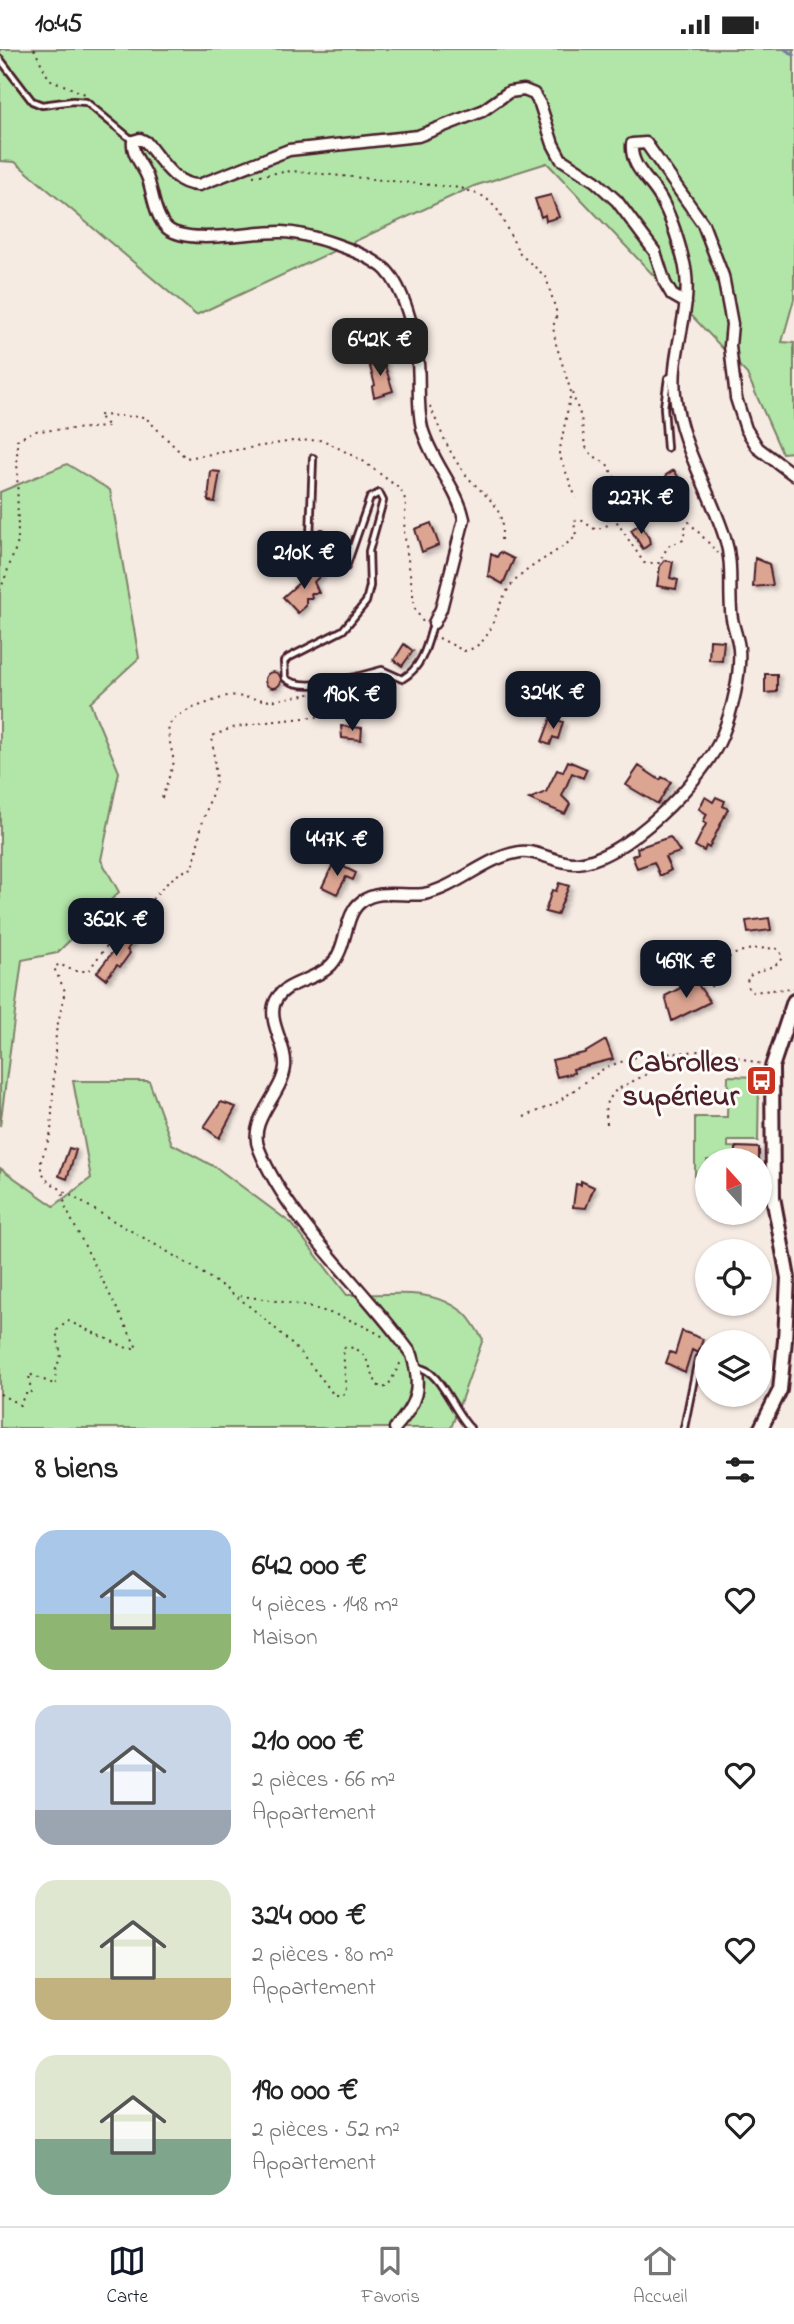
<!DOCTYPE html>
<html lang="fr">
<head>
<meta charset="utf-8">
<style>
  :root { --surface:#fff; --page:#f6f6f6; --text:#222; --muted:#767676; --line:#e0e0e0; --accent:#111827 }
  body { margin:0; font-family:"Indie Flower",sans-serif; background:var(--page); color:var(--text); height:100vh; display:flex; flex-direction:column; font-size:26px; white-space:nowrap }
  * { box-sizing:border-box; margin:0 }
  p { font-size:23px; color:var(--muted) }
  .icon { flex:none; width:38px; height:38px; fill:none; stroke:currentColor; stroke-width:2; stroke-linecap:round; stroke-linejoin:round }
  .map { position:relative; height:1379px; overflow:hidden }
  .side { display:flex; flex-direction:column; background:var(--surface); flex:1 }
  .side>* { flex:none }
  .needle { width:46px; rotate:339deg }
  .fabs { position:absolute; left:695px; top:1099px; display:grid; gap:14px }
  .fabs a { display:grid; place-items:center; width:77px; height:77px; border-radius:50%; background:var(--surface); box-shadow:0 2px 5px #0004; font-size:35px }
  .price { position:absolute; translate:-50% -60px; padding:0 16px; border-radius:14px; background:var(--accent); color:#fff; font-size:23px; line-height:46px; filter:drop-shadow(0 2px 4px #0008) }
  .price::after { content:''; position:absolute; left:50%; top:42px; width:21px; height:16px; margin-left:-10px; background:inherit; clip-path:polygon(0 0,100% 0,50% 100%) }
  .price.active { background:#222; color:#fff }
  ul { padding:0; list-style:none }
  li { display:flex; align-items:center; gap:21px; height:175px; padding:0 35px }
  li span { display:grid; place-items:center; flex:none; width:196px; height:140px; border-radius:21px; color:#555 }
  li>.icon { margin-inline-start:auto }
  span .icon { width:84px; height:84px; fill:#fffc; stroke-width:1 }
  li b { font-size:30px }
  h2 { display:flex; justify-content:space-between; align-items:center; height:84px; padding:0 35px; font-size:30px }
  .status { display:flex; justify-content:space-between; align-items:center; height:49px; padding:0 35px; background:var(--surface); direction:ltr }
  .status svg { height:19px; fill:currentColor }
  .tab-bar { display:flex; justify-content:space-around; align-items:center; height:98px; border-top:2px solid var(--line); background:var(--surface); font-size:19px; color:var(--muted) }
  .tab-bar a { display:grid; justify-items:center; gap:4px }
  .tab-bar .active { color:var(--accent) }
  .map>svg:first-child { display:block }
</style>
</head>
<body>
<div class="status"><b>10:45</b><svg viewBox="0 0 49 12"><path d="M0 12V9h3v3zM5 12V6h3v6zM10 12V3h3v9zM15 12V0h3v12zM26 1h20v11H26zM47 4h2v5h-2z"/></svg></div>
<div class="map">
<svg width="794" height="1379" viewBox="0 0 794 1379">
  <defs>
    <filter id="shadow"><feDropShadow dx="3" dy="3" stdDeviation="2" flood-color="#0004"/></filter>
  </defs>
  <rect width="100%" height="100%" fill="#f6ebe3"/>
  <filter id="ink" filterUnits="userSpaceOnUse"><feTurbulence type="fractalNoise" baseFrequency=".0143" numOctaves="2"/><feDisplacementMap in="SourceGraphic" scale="14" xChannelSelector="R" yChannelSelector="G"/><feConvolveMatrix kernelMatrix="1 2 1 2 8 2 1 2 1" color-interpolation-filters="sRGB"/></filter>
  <g filter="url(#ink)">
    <path fill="#b2e6a8" stroke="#7e826a" stroke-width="2" d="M0,0H794V250L782,293L794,294V403L782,404L747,325L547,114L474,137L196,266L15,113L0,112Z
      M67,415L110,441L139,609L90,654L119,723L101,811L119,843L57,904L22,911L0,1077V443Z
      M728,1027L759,1028L758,1092H728V1098L759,1099V1111H707V1133H695V1068H727Z
      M73,1032H149L172,1095L217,1119L292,1175L347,1246C386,1247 430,1236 463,1263C471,1269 477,1282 483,1290L451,1379H0V1119L54,1157L91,1129Z"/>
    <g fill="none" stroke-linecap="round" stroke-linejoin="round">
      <path stroke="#7383a0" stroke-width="3.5" d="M785,0L794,6"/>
    </g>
    <path fill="#dca592" stroke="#4a1f2b" stroke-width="2" filter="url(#shadow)" d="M551,146L559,168L546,172L545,166L541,168L535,150Z
      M383,310L393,342L374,348L372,338L375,336L369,314Z
      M674,421L685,439L676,445L666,426Z
      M211,422L220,423L215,453L208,452Z
      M431,474L439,496L422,503L415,480Z
      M640,475L649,489L650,495L643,500L631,481Z
      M500,503L514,510L503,535L488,527L491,505L497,508Z
      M755,509L769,515L773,536L753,538Z
      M665,511L673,513L670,529L678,531L676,540L657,537L660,517Z
      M325,517L327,520L314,533L319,544H311L312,549H306V557L298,564L283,548L302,531Z
      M710,591L724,592L722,612L709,611Z
      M404,595L413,602L402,617L394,611Z
      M265 631a8 8 0 1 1 16 0a8 8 0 1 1-16 0Z
      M765,625H777V643L765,644Z
      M325,648L335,650L334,660L316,657L317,650Z
      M551,669L563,673L558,690L553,688L550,696L542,693Z
      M341,677L362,679L361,691L342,689Z
      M568,712L587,720L583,729L572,724L562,747L570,755L565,765L529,750L546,743L557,721L563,723Z
      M639,717L660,731L662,728L671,733L658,755L626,736Z
      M705,748L713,753L716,748L725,752L723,757L728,760L709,799L706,797L704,802L695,797L706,775L703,773L707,765L699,760Z
      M670,788L680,803L665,808L671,821L660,827L654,813L637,819L632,807L638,804L637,799Z
      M334,813L356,824L353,831L346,828L337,845L322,838Z
      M559,834L569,837L557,866L545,863L552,841L556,842Z
      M769,869L771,881L748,884L746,872Z
      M126,886L133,892L127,901L130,904L120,918L117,916L106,930L97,923Z
      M695,931L710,953L672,972L665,947Z
      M606,991L613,1010L573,1020L574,1024L557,1028L552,1011L584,1004Z
      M221,1053L236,1058L219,1089L204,1078Z
      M736,1098L759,1099V1111L736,1110Z
      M69,1099L76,1101L67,1130L59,1127Z
      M581,1132L594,1138L586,1159L573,1158L576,1135L581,1136Z
      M682,1282L703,1290L698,1304L692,1301L685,1323L666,1314L670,1303L675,1305Z"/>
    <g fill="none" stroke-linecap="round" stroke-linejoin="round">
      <defs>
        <path id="service" d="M0,10L32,52L42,56L73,52L86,53L132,91
          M667,399L664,358L668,329L674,326
          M313,409L309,515H313L318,487L322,484L340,518H346L370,449L379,444L383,452L369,502L370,537L366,553L343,581L288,609L284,613L285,629C303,646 361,626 382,621L402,630C423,618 427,596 433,575
          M417,1319C438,1317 454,1364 470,1379
          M684,1379L698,1310"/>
        <path id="minor" d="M434,574L441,560L464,470C458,440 431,412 422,379C416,354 421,330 417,305C414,281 404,240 386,221C367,203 308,184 282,183C254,182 188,197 167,179C155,168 153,145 148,130C144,117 131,106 133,92L140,90L146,93C160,110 175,137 199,136L289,101L418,87L482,62L509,43L524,41L534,45L540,55L553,95L561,110L595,132L617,152L655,203L665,234L672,246L686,254
          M395,1379C417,1355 422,1338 412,1306C366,1240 289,1175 259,1100C247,1071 282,1046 285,1018C287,997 269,976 274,956C281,932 315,933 331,916C348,898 344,865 361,853C379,839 404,848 424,845C457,839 485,808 520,803C538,801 556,814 574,814C623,814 705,729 722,687C732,662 741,626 739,600C738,587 731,574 731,561C729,536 733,514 725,489C710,441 680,396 675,345C670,300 696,255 683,210C678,190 671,168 661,150C651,131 630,119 632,95L646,94L703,175L723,227L732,275L730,297L736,349L746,380L758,399L794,426"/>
        <path id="tertiary" d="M761,1379L780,1341L785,1291L788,1229L773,1148L772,1018L794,952"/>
      </defs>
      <use href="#service" stroke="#4a1f2b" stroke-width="10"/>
      <use href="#minor" stroke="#4a1f2b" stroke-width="15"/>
      <use href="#tertiary" stroke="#4a1f2b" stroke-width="18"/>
      <path stroke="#4a1f2b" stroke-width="2" stroke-dasharray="2 5" stroke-linecap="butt" d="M34,0L49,30L85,45
        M253,127L292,122L461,139L485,148L497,160L520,205L546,228L557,265L553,278L556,295L571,343L559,405L576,449
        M572,344L581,368L585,397L592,406L607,415L618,434
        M430,357C439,378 447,399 460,418C480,448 510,453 500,495
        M0,542L18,493L17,391L34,382L109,378L98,366L145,368L186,409L293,392L323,391L363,412L400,440L406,452L404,482L415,560L423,573
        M439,589L464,602C494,596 493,563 507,542C523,517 555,507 576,487L574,472L581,471L596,481L608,476V470L613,467L644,514H659L668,497L683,491L686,475L689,473L718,504
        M391,636L362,663L266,673L232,679L212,687L216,732L202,775L193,819C171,824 156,847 142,862H133L88,922H74L59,915L54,919L65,942L56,983L51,1084L41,1112V1122L48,1132C155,1202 255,1235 333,1345L341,1347L346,1343L343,1299C365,1294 370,1320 377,1336L383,1339L388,1337L402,1311
        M162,749L174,713L168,684L169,676L174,670L190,660L230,646L270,652L315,644
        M711,938C718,903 747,897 779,900L783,909C775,920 758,920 747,929L749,941L752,943L794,939
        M524,1068L555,1055L606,1018L639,1007L712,1001L761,1015
        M607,1075L605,1056L616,1041L645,1026L682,1014L739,1007
        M240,1247C291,1253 341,1261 385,1289
        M0,1345L20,1356L25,1345H31L29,1325L56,1336L55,1323L61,1306L56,1282L68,1272L127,1299H137L66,1160L62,1142"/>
      <use href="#service" stroke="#fdfcf7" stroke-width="4.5"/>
      <use href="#minor" stroke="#fdfcf7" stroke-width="10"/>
      <use href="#tertiary" stroke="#fdfcf7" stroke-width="12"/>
    </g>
  </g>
  <defs>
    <symbol id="bus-square" viewBox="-11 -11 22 22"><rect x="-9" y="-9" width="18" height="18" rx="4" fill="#c8321e" stroke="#fdfcf7"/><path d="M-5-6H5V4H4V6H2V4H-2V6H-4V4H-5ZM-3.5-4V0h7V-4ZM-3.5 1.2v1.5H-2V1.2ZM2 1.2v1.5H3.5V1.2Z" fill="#fff"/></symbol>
  </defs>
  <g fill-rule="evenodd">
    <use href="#bus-square" x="744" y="1014" width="35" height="35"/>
  </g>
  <g text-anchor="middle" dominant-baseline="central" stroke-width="6" stroke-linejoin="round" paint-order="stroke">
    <g font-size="30" font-weight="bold" fill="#4a1f2b" stroke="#fdfcf7" text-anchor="end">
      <text x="739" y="1015">Cabrolles<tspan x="739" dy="34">supérieur</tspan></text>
    </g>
  </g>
</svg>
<div class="fabs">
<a><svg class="needle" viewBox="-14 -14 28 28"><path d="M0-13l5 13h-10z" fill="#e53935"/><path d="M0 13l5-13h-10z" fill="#767676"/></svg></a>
<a><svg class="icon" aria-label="locate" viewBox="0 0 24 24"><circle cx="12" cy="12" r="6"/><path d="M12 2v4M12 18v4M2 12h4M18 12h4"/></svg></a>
<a><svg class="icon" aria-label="layers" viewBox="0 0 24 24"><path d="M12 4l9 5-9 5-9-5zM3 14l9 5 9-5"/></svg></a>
</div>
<b class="price active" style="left:380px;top:329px">642K €</b>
<b class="price" style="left:641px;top:487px">227K €</b>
<b class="price" style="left:304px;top:542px">210K €</b>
<b class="price" style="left:553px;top:682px">324K €</b>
<b class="price" style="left:352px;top:684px">190K €</b>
<b class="price" style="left:337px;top:829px">447K €</b>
<b class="price" style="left:116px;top:909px">362K €</b>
<b class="price" style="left:686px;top:951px">469K €</b>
</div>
<section class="side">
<h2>8 biens<svg class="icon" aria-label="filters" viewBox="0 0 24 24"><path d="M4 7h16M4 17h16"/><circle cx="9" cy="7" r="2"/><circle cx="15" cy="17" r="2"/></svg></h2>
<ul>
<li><span style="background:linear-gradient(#a9c7e8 60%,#8fb573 0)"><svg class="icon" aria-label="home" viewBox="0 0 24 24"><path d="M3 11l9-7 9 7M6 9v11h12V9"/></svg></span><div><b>642 000 €</b><p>4 pièces · 148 m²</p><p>Maison</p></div><svg class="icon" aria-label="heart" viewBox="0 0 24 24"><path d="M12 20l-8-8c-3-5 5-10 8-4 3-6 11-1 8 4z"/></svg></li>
<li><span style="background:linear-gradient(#c9d6e8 75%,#9aa5b1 0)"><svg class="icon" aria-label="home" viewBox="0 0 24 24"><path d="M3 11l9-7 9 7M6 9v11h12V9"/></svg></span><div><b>210 000 €</b><p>2 pièces · 66 m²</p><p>Appartement</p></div><svg class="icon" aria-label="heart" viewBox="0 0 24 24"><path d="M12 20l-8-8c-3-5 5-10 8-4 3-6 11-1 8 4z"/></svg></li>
<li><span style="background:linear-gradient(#dfe7d0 70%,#c2b280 0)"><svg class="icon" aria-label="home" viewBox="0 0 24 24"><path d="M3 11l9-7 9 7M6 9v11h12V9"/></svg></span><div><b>324 000 €</b><p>2 pièces · 80 m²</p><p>Appartement</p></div><svg class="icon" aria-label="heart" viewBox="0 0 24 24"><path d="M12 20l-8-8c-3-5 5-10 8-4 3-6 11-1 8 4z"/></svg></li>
<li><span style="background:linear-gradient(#dfe7d0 60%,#7fa58c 0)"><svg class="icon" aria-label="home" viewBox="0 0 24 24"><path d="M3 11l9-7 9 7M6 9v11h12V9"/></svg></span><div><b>190 000 €</b><p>2 pièces · 52 m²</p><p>Appartement</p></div><svg class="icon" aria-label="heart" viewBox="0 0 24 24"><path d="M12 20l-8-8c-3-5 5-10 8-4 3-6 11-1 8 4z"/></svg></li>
</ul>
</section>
<nav class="tab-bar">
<a class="active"><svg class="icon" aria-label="map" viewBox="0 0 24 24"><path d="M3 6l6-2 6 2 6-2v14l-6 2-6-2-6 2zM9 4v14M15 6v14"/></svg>Carte</a>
<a><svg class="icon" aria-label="saved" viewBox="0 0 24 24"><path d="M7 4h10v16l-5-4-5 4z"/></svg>Favoris</a>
<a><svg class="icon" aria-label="home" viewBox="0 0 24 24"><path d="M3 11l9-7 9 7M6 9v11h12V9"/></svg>Accueil</a>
</nav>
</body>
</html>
